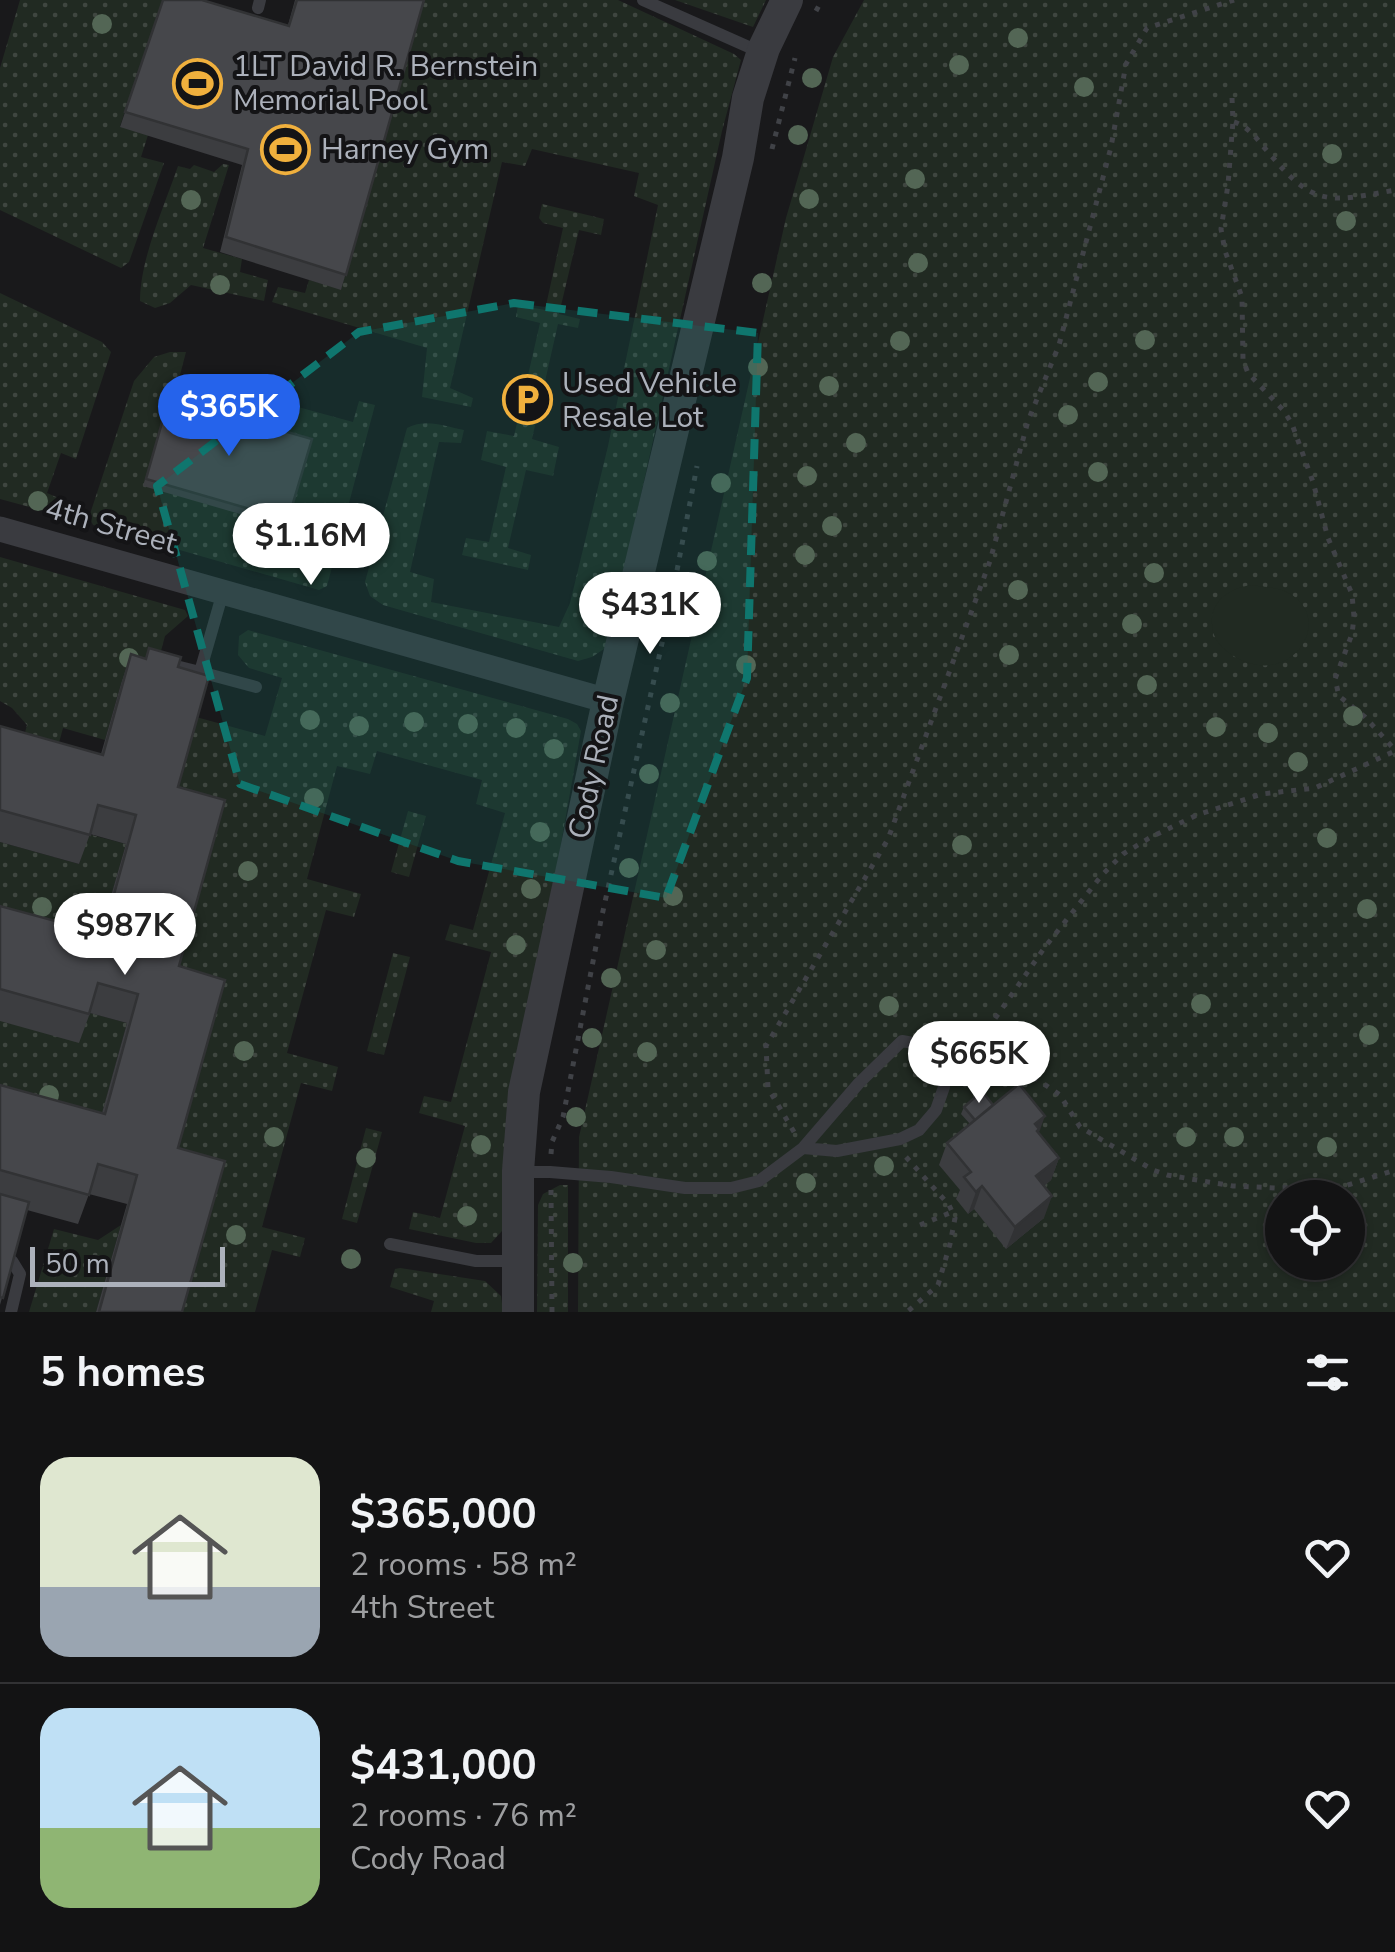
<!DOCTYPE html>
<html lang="en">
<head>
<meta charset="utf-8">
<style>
  :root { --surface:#131314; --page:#1c1c1d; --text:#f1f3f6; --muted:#9d9ea0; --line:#323234; --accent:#2563eb }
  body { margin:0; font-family:"Nunito Sans",sans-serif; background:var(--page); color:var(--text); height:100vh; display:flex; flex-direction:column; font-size:38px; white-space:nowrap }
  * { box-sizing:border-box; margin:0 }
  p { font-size:32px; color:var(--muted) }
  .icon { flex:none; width:55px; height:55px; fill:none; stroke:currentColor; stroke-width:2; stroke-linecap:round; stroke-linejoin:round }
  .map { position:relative; height:1312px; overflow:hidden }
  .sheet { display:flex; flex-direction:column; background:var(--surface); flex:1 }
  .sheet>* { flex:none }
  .tools { position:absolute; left:1265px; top:1180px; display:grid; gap:20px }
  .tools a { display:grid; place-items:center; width:100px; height:100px; border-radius:50%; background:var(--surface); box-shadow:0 2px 8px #0004,0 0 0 2px var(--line); font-size:50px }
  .scale { position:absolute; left:30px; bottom:25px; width:195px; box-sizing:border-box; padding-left:10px; border:5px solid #acb1bb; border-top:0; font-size:28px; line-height:35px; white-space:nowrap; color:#acb1bb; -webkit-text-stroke:8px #141416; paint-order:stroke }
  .price { position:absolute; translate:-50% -85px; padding:0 22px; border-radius:35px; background:#fff; color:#222; font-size:32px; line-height:65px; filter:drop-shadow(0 2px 5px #0008) }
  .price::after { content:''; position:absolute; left:50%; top:60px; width:30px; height:22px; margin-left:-15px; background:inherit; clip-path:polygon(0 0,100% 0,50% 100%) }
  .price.current { background:var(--accent); color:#fff }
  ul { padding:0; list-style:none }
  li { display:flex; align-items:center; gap:30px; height:250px; padding:0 40px }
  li+li { border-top:2px solid var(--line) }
  li span { display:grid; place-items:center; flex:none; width:280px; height:200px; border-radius:30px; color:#555 }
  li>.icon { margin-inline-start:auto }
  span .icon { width:120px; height:120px; fill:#fffc; stroke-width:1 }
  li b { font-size:42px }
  h2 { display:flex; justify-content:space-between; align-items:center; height:120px; padding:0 40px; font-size:42px }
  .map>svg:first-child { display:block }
</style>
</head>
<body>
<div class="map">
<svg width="1395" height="1312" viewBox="0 0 1395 1312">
  <defs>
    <pattern id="green-dots" width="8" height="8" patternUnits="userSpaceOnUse" patternTransform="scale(2.5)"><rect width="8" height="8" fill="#212a22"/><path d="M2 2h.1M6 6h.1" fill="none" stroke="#3f4640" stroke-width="1.8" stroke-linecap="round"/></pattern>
  </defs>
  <rect width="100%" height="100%" fill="#19191b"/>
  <path fill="url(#green-dots)" fill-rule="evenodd" d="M20,0H163L120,126L148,135L141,157L164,163L129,262L121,268L0,210V68Z
    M422,0H618L734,54L741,60L722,131L607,647L592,657L578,661L383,605L370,596L365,582L407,428C426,418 444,426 464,430L461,443L439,442L410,572L434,579L431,602L559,627L570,603L608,446L658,205L634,196L639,173L532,149L525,166L502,162L450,388L473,398L471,407L422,397L427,348L272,302L278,287L305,293L309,280L341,289Z
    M675,0H766L753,27Z
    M864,0H1395V1312H578L579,1137L786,218L833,57ZM1282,1198H1348V1262H1282Z
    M223,164L229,165L203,248L242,259L240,272L268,280L264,301L191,285L170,303L155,308L140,301C140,259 164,207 178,166L190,169L194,165L214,172Z
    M542,204L604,219L601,235L579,230L559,314L580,319L578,328L558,324L532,439L559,447L553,476L526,470L508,548L531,555L528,570L462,555L466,538L489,542L506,467L481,460L487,431L514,436L540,323L516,317L518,305L545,310L563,228L543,223L539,218Z
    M0,293L102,342L111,352L76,459L61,453L47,493L63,500L59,509L48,512L0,499Z
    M170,352H186L180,375L353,422L359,401L375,405L327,586L319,590L93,525L89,517L134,381L154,357Z
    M0,557L185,610L188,616L165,636L153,681L121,684L105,740L63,728L51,772L17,763L27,725L12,708L0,701Z
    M248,630L568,719L577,724L581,731L527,1035L508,1164L502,1231L491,1243H476L409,1229L413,1212L440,1218L465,1126L419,1113L424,1096L451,1102L491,952L445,940L450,924L473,930L505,813L476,804L482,780L377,751L370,774L337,766L307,879L361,894L354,917L326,910L287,1053L338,1067L332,1091L301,1083L262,1227L305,1238L300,1257L272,1250L255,1312H180L168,1177V816L196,717L265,736L282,678L249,668L238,655L239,636Z
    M408,811L426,816L409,877L391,872Z
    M88,834L126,844L92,964L0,937V842L79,864Z
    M393,953L410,957L384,1055L367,1051Z
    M87,1012L127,1023L94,1143L0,1117V1021Z
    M366,1128L382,1132L357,1223L342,1219Z
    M560,1185H568V1312H537L538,1205L543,1194Z
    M121,1225L96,1312H29L54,1229L98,1240Z
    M400,1268L485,1281L501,1296L503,1312H431L434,1301L390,1287L395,1269Z"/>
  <path fill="#212a22" d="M1251,585C1261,587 1273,587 1282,590C1341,613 1292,694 1232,655C1223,649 1216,642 1213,632C1207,604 1226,589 1251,585Z"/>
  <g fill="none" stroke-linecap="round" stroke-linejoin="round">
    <path stroke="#404247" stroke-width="5" stroke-dasharray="5 8" stroke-linecap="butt" d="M816,11L822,0
      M1232,98L1233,121L1228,185L1221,229L1225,251L1242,297L1243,360L1248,373L1284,411L1292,424L1313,482L1328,538L1352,594L1354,617L1352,634L1335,679L1339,696L1365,717L1395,750
      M1234,122C1250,127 1258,141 1269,153C1314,208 1330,202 1395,190
      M772,149L795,58
      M980,1040L1060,1095L1080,1127L1153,1170L1167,1175L1233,1186L1277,1188L1345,1186L1395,1170
      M958,1053L980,1040L1045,947L1102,875L1123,854L1151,837L1197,815L1262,794L1315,788L1395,751
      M794,1132L768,1088L766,1046L888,839L990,561L1028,421L1059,345L1111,147L1126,64L1147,28L1234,0
      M551,1154L552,1142L563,1117L601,920L670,607L697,466
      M906,1157L949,1205L955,1218L950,1244L938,1285L907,1312
      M551,1190L552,1312
      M920,1225L952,1212"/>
    <path stroke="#3a3b40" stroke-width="12" d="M643,0L760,52
      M258,8L260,0
      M223,592L200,672L256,687
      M164,663L200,672
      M521,1172H550L611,1177L685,1188H731L759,1181L803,1148L859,1083L902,1041L930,1046L942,1062L944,1087L936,1110L919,1130L900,1139L837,1151L803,1148
      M390,1244L476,1261H516
      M11,1312L20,1274L12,1261"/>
    <path stroke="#3a3b40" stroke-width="25" d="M0,529L608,701"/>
    <path stroke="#3a3b40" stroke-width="32" d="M518,1312V1171L524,1092L608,701L738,158L748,98L764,48L787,0"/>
  </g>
  <g fill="#536655">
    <circle cx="102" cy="24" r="10"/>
    <circle cx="1018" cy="38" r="10"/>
    <circle cx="959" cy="65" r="10"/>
    <circle cx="812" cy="78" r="10"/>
    <circle cx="1084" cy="87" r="10"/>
    <circle cx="798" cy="135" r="10"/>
    <circle cx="1332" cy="154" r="10"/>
    <circle cx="915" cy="179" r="10"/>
    <circle cx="809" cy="199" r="10"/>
    <circle cx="191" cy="200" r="10"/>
    <circle cx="1346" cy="221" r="10"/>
    <circle cx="918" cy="263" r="10"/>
    <circle cx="762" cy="283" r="10"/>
    <circle cx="220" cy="285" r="10"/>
    <circle cx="1145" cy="340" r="10"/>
    <circle cx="900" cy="341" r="10"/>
    <circle cx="758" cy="367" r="10"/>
    <circle cx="1098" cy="382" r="10"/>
    <circle cx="829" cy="386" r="10"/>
    <circle cx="1068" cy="415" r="10"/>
    <circle cx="856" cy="443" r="10"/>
    <circle cx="1098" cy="472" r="10"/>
    <circle cx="807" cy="476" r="10"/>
    <circle cx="721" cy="483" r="10"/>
    <circle cx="38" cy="501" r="10"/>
    <circle cx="832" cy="526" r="10"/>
    <circle cx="805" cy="555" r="10"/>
    <circle cx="707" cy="561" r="10"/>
    <circle cx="1154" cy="573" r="10"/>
    <circle cx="1018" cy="590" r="10"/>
    <circle cx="691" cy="624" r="10"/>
    <circle cx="1132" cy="624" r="10"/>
    <circle cx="1009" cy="655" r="10"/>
    <circle cx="129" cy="658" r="10"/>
    <circle cx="746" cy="665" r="10"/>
    <circle cx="1147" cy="685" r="10"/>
    <circle cx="670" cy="703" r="10"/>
    <circle cx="1353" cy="716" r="10"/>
    <circle cx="310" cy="720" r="10"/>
    <circle cx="414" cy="722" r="10"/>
    <circle cx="468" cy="724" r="10"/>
    <circle cx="359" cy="726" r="10"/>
    <circle cx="1216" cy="727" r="10"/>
    <circle cx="516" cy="728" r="10"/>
    <circle cx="1268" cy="733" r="10"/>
    <circle cx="554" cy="749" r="10"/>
    <circle cx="1298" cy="762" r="10"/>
    <circle cx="649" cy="774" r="10"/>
    <circle cx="314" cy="798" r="10"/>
    <circle cx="540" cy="832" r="10"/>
    <circle cx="1327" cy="838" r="10"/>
    <circle cx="962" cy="845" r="10"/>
    <circle cx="629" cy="868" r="10"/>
    <circle cx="248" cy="871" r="10"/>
    <circle cx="531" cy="889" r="10"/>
    <circle cx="673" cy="896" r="10"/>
    <circle cx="42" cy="907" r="10"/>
    <circle cx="1367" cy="909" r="10"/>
    <circle cx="516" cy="945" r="10"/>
    <circle cx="656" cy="950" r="10"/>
    <circle cx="611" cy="978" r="10"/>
    <circle cx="1201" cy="1004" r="10"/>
    <circle cx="889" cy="1006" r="10"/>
    <circle cx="1369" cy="1035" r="10"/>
    <circle cx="592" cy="1038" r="10"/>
    <circle cx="244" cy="1051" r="10"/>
    <circle cx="647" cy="1052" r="10"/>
    <circle cx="49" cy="1095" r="10"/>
    <circle cx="576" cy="1117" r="10"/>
    <circle cx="274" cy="1137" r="10"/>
    <circle cx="1186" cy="1137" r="10"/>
    <circle cx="1234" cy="1137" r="10"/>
    <circle cx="481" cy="1145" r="10"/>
    <circle cx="1327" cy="1147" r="10"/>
    <circle cx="366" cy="1158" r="10"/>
    <circle cx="884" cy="1166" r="10"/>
    <circle cx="806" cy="1183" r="10"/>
    <circle cx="467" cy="1216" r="10"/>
    <circle cx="236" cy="1235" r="10"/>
    <circle cx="351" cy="1259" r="10"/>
    <circle cx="573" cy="1263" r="10"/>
  </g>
  <path fill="#3c3d40" d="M163,0L288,25L295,0H424L341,290L220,252L242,165L120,127Z
    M167,405L312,439L285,527L143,486Z
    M131,654L178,667V1148L182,1312H96L127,1204L89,1194L78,1224L27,1210L0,1305V1085L102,1113L127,1023L90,1013L79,1043L0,1021V906L100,934L126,844L90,834L79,864L0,842V726L101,754L121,684Z
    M993,1105L1039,1133L1059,1158L1051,1180L1044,1186V1218L1006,1249L974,1209L968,1214L956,1199L960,1190L939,1165L947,1143L970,1124L961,1114L964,1107Z"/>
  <path fill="#313234" d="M1045,1116L1037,1138L1035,1124Z
    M1059,1158L1051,1180L1028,1199L1036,1176Z
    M982,1186L974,1209L968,1214L976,1192Z
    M1052,1196L1044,1218L1006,1249L1015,1227Z"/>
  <path fill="#46474b" stroke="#313234" stroke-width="2.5" d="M163,0H202L289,26L297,0H424L346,275L226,237L248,149L125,112Z
    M169,398L312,439L288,520L146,479Z
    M149,648L181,657L178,667L209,676L178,787L225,800L179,966L225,980L178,1148L225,1161L182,1312H99L137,1175L98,1164L89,1195L0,1170V1085L105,1114L138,994L98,983L89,1014L0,989V906L103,934L136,815L98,805L90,835L0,810V726L103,755L131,654L146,659Z
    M1019,1084L1045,1116L1035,1124L1039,1129L1037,1131L1059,1158L1036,1176L1052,1196L1015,1227L982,1186L976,1192L964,1177L971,1172L947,1143Z
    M982,1091L993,1105L975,1120L964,1107Z
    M0,1194L29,1202L3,1298L0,1297Z"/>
  <path fill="#0f766e" fill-opacity="0.2" stroke="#0f766e" stroke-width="8" stroke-dasharray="20 12" stroke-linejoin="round" d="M514,303L758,333L747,678L666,898L458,861L240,784L157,486L359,332Z"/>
  <defs>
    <symbol id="stadium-ring" viewBox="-11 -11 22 22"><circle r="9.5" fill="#141416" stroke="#f0b03d" stroke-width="1.5"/><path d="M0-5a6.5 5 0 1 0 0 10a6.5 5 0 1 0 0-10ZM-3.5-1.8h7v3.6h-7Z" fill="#f0b03d"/></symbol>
    <symbol id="parking-ring" viewBox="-11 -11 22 22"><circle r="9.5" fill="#141416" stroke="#f0b03d" stroke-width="1.5"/><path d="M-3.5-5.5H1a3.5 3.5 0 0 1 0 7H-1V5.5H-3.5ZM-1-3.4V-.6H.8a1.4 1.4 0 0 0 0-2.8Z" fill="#f0b03d"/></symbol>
  </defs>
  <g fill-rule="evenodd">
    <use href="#stadium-ring" x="170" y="56" width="55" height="55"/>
    <use href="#stadium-ring" x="258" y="122" width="55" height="55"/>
    <use href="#parking-ring" x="500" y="372" width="55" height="55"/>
  </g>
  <g text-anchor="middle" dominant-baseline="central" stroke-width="8" stroke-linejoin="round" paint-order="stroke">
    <g font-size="30" fill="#acb1bb" stroke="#141416" text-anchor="start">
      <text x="233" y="66">1LT David R. Bernstein<tspan x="233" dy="34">Memorial Pool</tspan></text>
      <text x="321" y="149">Harney Gym</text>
      <text x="562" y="383">Used Vehicle<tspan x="562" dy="34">Resale Lot</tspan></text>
    </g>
    <g font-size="30" fill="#acb1bb" stroke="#141416">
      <text transform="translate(111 526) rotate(16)">4th Street</text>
      <text transform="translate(594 767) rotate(-78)">Cody Road</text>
    </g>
  </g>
</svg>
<div class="tools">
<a><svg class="icon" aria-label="locate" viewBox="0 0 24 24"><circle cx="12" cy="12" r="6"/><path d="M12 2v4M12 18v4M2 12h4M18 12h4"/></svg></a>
</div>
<div class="scale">50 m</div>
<b class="price current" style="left:229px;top:459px">$365K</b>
<b class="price" style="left:311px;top:588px">$1.16M</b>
<b class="price" style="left:650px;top:657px">$431K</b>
<b class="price" style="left:125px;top:978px">$987K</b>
<b class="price" style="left:979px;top:1106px">$665K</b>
</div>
<section class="sheet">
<h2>5 homes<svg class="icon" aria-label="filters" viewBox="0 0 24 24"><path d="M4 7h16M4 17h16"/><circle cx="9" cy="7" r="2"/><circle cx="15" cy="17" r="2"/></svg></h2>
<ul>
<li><span style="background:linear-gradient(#dfe7d0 65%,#9aa5b1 0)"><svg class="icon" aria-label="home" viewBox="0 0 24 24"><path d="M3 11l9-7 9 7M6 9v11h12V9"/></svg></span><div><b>$365,000</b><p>2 rooms · 58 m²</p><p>4th Street</p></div><svg class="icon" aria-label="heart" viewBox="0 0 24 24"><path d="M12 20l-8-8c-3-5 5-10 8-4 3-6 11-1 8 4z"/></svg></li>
<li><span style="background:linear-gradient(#bfe0f5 60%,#8fb573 0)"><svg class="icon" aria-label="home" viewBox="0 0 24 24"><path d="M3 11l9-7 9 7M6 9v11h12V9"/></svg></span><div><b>$431,000</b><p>2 rooms · 76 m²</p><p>Cody Road</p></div><svg class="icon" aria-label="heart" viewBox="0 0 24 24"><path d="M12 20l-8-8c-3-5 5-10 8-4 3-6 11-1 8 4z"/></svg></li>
</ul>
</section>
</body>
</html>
